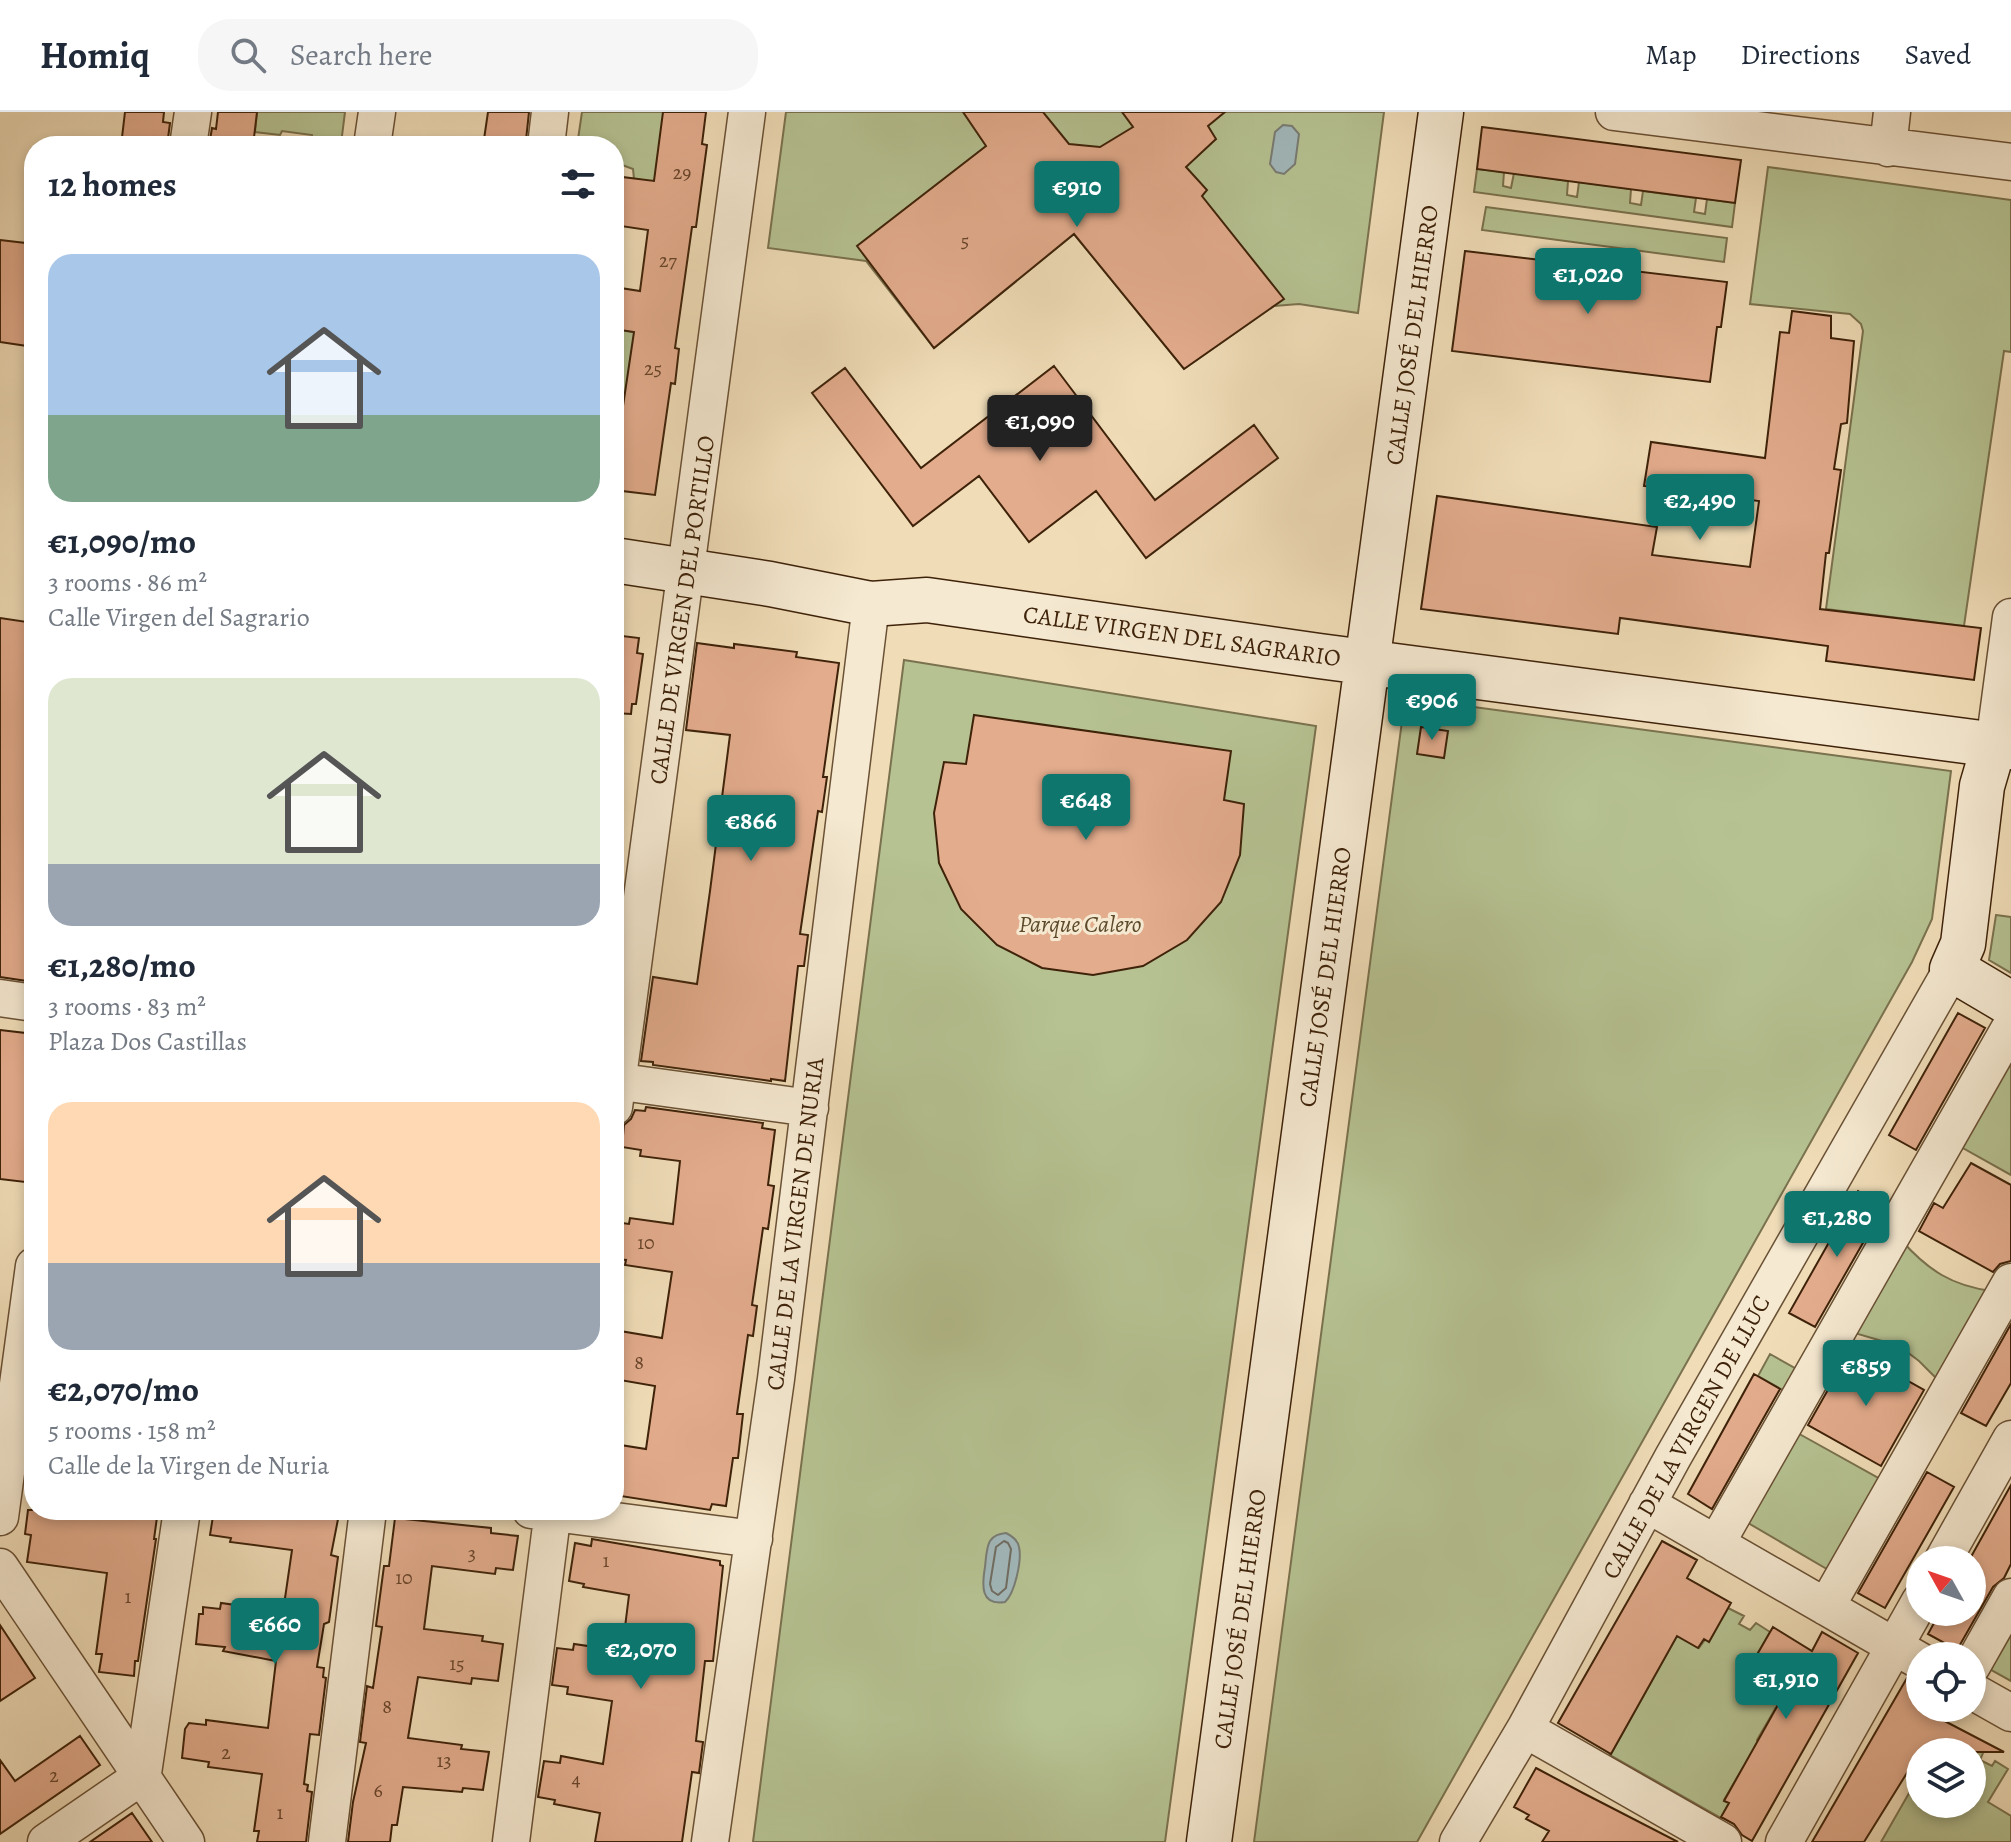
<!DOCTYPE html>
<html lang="en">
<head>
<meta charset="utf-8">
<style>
  :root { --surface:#fff; --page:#f6f6f7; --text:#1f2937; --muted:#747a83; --line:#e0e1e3; --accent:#0f766e }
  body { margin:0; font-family:Alegreya,serif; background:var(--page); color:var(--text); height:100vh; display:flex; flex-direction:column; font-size:30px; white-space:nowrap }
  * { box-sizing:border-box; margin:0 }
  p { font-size:26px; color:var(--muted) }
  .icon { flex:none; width:44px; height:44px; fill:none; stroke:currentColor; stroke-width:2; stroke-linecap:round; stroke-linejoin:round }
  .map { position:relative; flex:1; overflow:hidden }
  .details { position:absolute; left:24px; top:24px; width:600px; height:1384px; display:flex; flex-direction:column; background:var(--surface); border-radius:32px; box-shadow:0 4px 12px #0003 }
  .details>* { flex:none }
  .needle { width:52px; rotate:310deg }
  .tools { position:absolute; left:1906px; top:1434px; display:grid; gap:16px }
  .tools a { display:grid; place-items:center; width:80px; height:80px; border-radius:50%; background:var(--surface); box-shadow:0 4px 12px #0003; font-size:40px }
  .price { position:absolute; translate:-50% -68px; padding:0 18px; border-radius:8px; background:var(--accent); color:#fff; font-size:26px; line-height:52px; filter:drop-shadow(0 2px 4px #0008) }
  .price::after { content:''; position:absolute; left:50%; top:48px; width:24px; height:18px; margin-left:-12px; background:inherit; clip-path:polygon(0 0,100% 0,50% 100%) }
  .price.selected { background:#222; color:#fff }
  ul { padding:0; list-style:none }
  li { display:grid; align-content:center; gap:16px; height:424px; padding:0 24px }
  li span { display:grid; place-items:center; height:248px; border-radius:24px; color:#555 }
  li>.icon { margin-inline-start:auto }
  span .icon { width:144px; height:144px; fill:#fffc; stroke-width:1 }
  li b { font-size:34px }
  h2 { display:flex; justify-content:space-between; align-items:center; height:96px; padding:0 24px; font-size:34px }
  header { display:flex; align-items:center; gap:48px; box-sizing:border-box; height:112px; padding:0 40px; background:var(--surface); border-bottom:2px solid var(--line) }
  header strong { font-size:38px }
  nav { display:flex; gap:44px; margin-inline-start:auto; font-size:28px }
  .search { width:560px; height:72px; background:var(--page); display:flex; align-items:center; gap:20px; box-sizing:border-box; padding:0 28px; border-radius:32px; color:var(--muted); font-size:30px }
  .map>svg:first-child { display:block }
</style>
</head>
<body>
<header>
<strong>Homiq</strong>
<div class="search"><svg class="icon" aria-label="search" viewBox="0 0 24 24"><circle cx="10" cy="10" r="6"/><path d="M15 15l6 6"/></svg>Search here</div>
<nav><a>Map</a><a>Directions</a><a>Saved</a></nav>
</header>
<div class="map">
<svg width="2011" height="1730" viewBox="0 0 2011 1730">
  <rect width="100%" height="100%" fill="#f0ddb8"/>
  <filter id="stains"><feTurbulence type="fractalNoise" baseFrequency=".0025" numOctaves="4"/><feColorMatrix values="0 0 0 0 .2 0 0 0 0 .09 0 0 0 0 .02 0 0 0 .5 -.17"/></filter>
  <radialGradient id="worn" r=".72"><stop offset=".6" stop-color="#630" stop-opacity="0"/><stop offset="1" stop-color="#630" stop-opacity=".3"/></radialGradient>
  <path fill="#b6c292" stroke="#7a724e" stroke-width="2" d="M257,0H345L341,32L311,28L312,23L282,19L280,23L255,20Z
    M582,0H669L658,75L634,67L633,57L614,50V34H577Z
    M786,0H1384L1358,201L1299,192L1274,194L1184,257L1074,122L934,236L866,149L768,136Z
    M1768,55L2011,88V240L2004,239L1964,514L1826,497L1863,219L1861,212L1850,202L1750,192Z
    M1477,57L1504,60L1503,74L1511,76L1514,61L1568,69L1567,83L1577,85L1579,70L1631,77L1630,91L1641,93L1643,79L1696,86L1694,100L1705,102L1707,87L1735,91L1732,115L1474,80Z
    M1486,95L1727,126L1724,150L1482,118Z
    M614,217L639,221L629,295L614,292Z
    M904,548L1316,614L1165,1730H753Z
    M1414,587L1951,659L1932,807L1912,850L1417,1730H1254L1404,594Z
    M1996,803L2011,805V861L1989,848Z
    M2011,935V1063L1952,1030Z
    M1902,1129C1928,1158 1952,1174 1992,1179L1942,1272L1919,1249L1899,1234L1851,1220Z
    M1770,1242L1800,1259L1788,1281L1758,1264Z
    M1794,1319L1889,1372L1837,1463L1743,1408Z
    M1728,1496L1744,1504L1739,1512L1750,1518L1756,1511L1770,1520L1752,1553L1792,1577L1775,1597L1757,1628L1762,1632L1742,1657L1724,1688L1729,1691L1721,1706L1610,1643L1677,1524L1699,1536Z
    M2011,1511V1569L1986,1555Z
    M1971,1634L1983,1641L1980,1648L1992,1654L1995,1649L2008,1657L1988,1690L2011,1704V1730H1881L1920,1662V1692H1972Z"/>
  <path fill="#a1b8bb" stroke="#797c74" stroke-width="2" d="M1283,13L1292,14L1299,22L1295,52L1284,62L1276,60L1270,52L1275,20Z
    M1006,1421C1012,1424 1018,1428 1019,1435C1022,1448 1015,1481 1005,1490C980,1494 982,1473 985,1455C986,1447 986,1436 990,1429C994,1423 999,1422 1006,1421Z"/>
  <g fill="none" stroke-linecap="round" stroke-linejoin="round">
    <path stroke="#706d62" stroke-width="2" d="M1004,1429L1008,1431L1011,1437L1006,1476L998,1483L992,1479L990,1472L996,1435Z"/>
  </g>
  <path fill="#e3ac8d" stroke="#3e2209" stroke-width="2" d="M125,0H164L163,10L170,11L167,34H121Z
    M218,0H257L253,34H209L212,16L216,17Z
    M488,0H529L526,28H521V34H483Z
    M663,0H706L702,32L707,33L696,115H692L675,236L679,237L675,272L671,271L655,383L614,378V292L623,294L634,220L614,217V175L640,179L648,118L614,113V64L654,69Z
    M963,0H1043L1069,32L1100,35L1133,15L1122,0H1225L1208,14L1216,27L1186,55L1207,78L1202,84L1284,187L1184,257L1074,122L934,236L857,134L986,34Z
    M1482,15L1741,48L1735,91L1477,57Z
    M0,128L34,132V235L0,230Z
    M1465,139L1727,170L1721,215H1717L1710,270L1452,239Z
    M1792,199L1831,204V226L1854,229L1847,311L1841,312L1834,357L1841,358L1829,441H1826L1820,497L1981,516L1974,568L1826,549L1828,534L1620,506L1618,522L1421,497L1437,384L1657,415L1652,443L1750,455L1759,389L1644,374L1651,330L1765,346L1780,220L1789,221Z
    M1054,254L1155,388L1254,313L1278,346L1146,446L1096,379L1029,430L979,364L913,414L812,281L845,256L921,356Z
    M0,506L34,511V867L27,866V869L0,865Z
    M614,523L639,526L637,541L643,542L636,592H632L631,602L614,601Z
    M697,531L734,536V532L797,540L796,545L839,551L823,665H827L822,700L818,699L800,822L808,823L804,854H798L785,969L771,967V969L653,953V950L641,949L653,865L697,872L710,779L730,623L686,618Z
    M974,603L1231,639L1224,688L1244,692L1240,743L1221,790L1187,828L1143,854L1093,863L1042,856L997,833L961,797L939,751L934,701L944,650L966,652Z
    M1421,615L1448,619L1444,646L1417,642Z
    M1958,901L1985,916L1916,1038L1889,1023Z
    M0,918L34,922V1001L25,1070L0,1067Z
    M646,995L763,1011L762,1016L775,1018L768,1073L774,1074L768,1117L763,1116L752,1193L757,1194L753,1224L748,1223L737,1302H743L738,1346H733L726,1394L712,1392L710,1398L614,1383V1332L646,1337L655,1274L614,1267V1218L662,1226L672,1160L625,1153L626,1148L614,1147V1110L629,1112L630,1106L673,1112L680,1049L640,1044L641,1038L622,1035L624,1013L631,1007L635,998L645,999Z
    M1971,1051L2011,1073V1149L2000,1152L1993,1160L1919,1119L1934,1091L1943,1096Z
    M1858,1079L1884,1094L1815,1215L1789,1201Z
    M2011,1212V1271L1986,1314L1961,1301Z
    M1851,1237L1924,1278L1881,1354L1808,1313Z
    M1754,1262L1780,1277L1712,1397L1688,1382Z
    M1927,1360L1954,1375L1885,1496L1858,1481Z
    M2011,1373V1452L2004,1466L1993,1475L1957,1538L1928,1522L1940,1500H1972V1443Z
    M28,1398H158L154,1427H156L138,1549H135L134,1564L99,1560L102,1542H96L107,1461L27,1450L31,1423L25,1422Z
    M214,1398H305L339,1402L331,1443L338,1445L329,1510L324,1512L317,1555L324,1556L323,1565L326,1566L319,1623L310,1622L304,1672L308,1673L307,1679L312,1680L306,1730H257L259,1719H254L262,1662L208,1655L209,1650L182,1646L185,1617L189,1611L206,1613V1608L268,1616L276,1549L223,1539L225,1535L196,1532L199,1502H203V1495L220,1497L221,1491L283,1500L292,1438L230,1430L231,1426L210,1423Z
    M395,1406L491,1416V1421L518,1424L513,1458L496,1456L495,1462L432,1454L424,1517L483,1524L482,1529L503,1532L498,1569L472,1566L471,1572L418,1565L408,1626L462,1633L461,1637L489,1640L483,1678L463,1676L462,1680L403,1675L397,1713H392L390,1730H348L353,1690L366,1631L360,1630L367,1574L373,1576L382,1515L376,1514L384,1454H389Z
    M592,1427L720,1449V1453L723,1454L713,1549H705L696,1629L703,1630L699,1661L692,1660L682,1730H595L600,1701L554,1692L555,1688L538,1685L544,1649L560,1651L561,1644L603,1652L612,1589L567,1582L568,1575L552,1573L557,1536L573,1538L574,1532L622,1539L629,1483L583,1475L584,1472L569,1469L575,1431L591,1434Z
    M1662,1429L1697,1448L1687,1466L1731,1491L1709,1530L1704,1527L1698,1536L1677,1524L1611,1642L1558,1611Z
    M0,1513L35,1566L0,1589Z
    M1773,1515L1812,1539L1822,1520L1858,1541L1752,1729L1742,1723L1734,1712L1721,1705L1729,1691L1724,1689L1788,1575L1751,1553Z
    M1907,1566L1920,1570V1596H1939L1935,1604L2004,1640H1920L1864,1730H1812Z
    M80,1624L100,1653L0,1722V1648L15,1669Z
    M1536,1656L1583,1681L1678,1730H1542L1549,1719L1526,1707L1529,1703L1514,1695Z
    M132,1701L152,1730H90Z"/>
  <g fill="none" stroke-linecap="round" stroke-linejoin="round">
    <defs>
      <path id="street" d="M1614,0L2011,50
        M188,34L193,0
        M372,34L377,0
        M546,34L550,0
        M1888,36L1892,0
        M1994,633L2011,505
        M0,886L34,891
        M614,969L810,996
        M614,995L747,0
        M1647,1392L1920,1549
        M531,1398L754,1427
        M0,1405L34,1154
        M1716,1432L2011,914
        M1943,1448L2011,1327
        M0,1455L186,1730
        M1826,1495L2011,1170
        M1972,1554L2011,1485
        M1972,1579L2011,1601
        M1525,1617L1723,1730
        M46,1730L129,1673L142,1668L182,1398
        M327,1730L368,1398
        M511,1730L553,1398
        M710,1730L776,1267L871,492
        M1458,1730L1525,1617L1673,1345L1952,857
        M1784,1730L1920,1489"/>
      <path id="secondary" d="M614,448L770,472L871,492L927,488L1319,544L2011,635
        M1994,633L1982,674L1963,832L1952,857L2011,892
        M1209,1730L1441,0"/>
    </defs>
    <use href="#street" stroke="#6a5135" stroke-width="39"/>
    <use href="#secondary" stroke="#3e2209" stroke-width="47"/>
    <use href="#street" stroke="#f5e9d1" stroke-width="36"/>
    <use href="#secondary" stroke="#f5e9d1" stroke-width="44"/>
  </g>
  <g text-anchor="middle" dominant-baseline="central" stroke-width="6" stroke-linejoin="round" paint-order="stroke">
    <g font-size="20" fill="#67442a">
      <text x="682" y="60">29</text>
      <text x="965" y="128">5</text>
      <text x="668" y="148">27</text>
      <text x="653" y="256">25</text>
      <text x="646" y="1130">10</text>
      <text x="639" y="1250">8</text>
      <text x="472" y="1441">3</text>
      <text x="606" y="1448">1</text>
      <text x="404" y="1465">10</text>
      <text x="128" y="1484">1</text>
      <text x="457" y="1551">15</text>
      <text x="387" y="1594">8</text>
      <text x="226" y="1640">2</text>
      <text x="444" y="1648">13</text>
      <text x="54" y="1663">2</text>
      <text x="576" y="1667">4</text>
      <text x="378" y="1678">6</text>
      <text x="280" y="1700">1</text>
    </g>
    <g font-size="24" fill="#3e2209" stroke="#f5e9d1">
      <text transform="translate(1412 223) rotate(-82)">CALLE JOSÉ DEL HIERRO</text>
      <text transform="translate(682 498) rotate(-82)">CALLE DE VIRGEN DEL PORTILLO</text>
      <text transform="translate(1182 524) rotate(8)">CALLE VIRGEN DEL SAGRARIO</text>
      <text transform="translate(1325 865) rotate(-82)">CALLE JOSÉ DEL HIERRO</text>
      <text transform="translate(795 1112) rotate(-83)">CALLE DE LA VIRGEN DE NURIA</text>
      <text transform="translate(1686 1325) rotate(-61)">CALLE DE LA VIRGEN DE LLUC</text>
      <text transform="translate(1240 1507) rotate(-82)">CALLE JOSÉ DEL HIERRO</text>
    </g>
    <g font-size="24" font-style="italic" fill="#5c4a2b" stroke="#f5e9d1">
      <text x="1080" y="812">Parque Calero</text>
    </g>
  </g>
  <rect width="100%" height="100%" filter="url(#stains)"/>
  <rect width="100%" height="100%" fill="url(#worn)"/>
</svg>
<div class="tools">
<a><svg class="needle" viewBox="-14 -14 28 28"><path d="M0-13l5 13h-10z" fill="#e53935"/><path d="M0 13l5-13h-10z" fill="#747a83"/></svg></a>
<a><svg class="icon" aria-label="locate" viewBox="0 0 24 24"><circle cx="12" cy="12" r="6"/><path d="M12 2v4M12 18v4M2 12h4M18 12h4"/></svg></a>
<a><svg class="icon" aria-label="layers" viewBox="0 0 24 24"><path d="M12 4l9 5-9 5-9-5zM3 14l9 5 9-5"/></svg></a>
</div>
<b class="price" style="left:1077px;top:117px">€910</b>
<b class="price" style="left:1588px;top:204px">€1,020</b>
<b class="price selected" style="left:1040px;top:351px">€1,090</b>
<b class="price" style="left:1700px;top:430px">€2,490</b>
<b class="price" style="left:1432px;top:630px">€906</b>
<b class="price" style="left:1086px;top:730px">€648</b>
<b class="price" style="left:751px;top:751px">€866</b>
<b class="price" style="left:1837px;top:1147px">€1,280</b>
<b class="price" style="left:1866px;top:1296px">€859</b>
<b class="price" style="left:275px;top:1554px">€660</b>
<b class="price" style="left:641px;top:1579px">€2,070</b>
<b class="price" style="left:1786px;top:1609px">€1,910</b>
<section class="details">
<h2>12 homes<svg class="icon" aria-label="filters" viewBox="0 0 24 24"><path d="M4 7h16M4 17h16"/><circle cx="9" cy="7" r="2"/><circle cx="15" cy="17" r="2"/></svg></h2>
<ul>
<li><span style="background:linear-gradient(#a9c7e8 65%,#7fa58c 0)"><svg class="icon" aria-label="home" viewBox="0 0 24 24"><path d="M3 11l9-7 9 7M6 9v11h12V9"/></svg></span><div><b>€1,090/mo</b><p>3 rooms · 86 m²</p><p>Calle Virgen del Sagrario</p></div></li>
<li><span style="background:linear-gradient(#dfe7d0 75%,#9aa5b1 0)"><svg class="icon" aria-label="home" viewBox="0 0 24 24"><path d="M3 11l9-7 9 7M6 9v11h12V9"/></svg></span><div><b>€1,280/mo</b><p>3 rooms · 83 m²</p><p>Plaza Dos Castillas</p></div></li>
<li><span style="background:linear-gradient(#ffd9b3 65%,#9aa5b1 0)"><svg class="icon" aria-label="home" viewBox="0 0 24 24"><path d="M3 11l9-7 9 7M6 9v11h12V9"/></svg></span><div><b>€2,070/mo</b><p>5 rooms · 158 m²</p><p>Calle de la Virgen de Nuria</p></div></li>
</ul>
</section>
</div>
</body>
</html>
